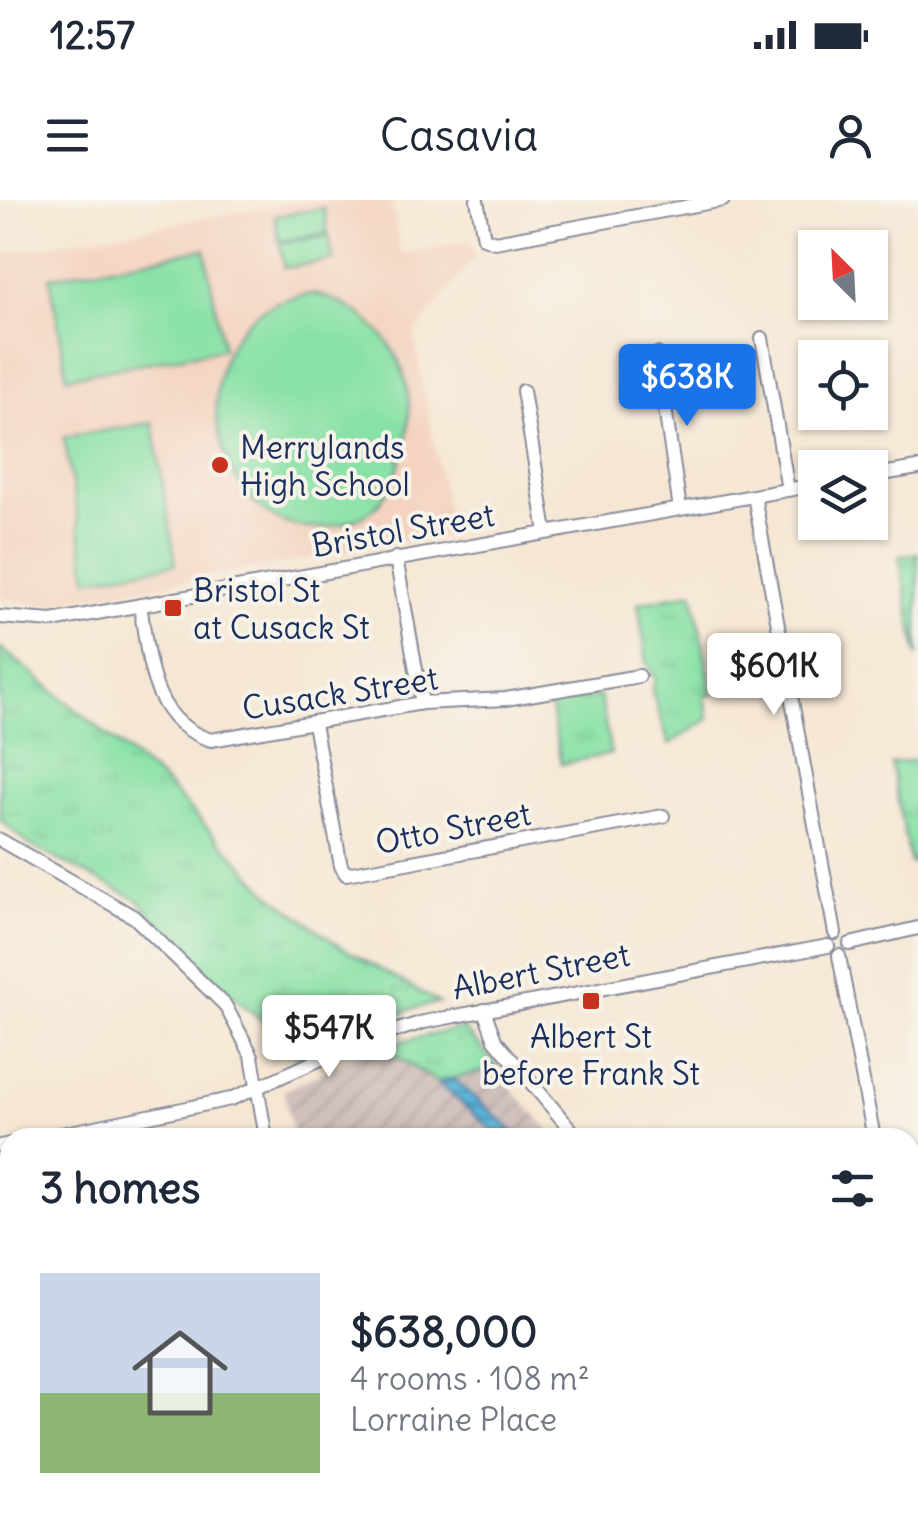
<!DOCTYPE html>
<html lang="en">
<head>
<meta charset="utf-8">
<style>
  :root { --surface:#fff; --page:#f2f2f3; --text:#1f2937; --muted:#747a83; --line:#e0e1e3; --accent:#1a73e8 }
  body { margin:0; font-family:Delius,sans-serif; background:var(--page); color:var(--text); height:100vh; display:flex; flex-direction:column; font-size:38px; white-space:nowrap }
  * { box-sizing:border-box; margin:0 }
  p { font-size:32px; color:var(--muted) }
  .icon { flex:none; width:55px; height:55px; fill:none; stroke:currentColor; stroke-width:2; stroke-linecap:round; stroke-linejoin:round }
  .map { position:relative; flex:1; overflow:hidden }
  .panel { position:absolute; left:0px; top:928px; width:920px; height:392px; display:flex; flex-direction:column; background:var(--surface); border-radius:30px 30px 0 0; box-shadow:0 2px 8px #0004 }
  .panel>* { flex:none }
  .needle { width:65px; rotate:336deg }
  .controls { position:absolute; left:798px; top:30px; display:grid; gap:20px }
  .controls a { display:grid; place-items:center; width:90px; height:90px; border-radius:0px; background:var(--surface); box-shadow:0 2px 8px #0004; font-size:50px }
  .price { position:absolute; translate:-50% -85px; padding:0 22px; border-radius:10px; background:#fff; color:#222; font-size:32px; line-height:65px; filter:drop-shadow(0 2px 5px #0008) }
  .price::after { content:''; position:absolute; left:50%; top:60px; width:30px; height:22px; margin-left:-15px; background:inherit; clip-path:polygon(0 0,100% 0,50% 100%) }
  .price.active { background:var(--accent); color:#fff }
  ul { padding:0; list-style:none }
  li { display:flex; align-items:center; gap:30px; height:250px; padding:0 40px }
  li+li { border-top:2px solid var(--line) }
  li span { display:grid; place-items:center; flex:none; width:280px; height:200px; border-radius:0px; color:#555 }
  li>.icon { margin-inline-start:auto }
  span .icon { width:120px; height:120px; fill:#fffc; stroke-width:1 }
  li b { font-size:42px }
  h2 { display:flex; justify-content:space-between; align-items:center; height:120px; padding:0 40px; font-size:42px }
  .status { display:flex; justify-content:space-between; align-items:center; height:70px; padding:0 50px; background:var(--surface); direction:ltr }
  .status svg { height:28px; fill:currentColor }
  header { display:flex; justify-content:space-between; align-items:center; height:130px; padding:0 40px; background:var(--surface); font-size:45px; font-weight:600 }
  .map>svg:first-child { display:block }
</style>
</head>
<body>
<div class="status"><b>12:57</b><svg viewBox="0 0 49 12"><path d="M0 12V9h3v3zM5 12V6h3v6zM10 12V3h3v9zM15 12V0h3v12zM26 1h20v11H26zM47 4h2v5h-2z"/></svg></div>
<header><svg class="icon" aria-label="menu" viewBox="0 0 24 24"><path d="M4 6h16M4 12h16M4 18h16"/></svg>Casavia<svg class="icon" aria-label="person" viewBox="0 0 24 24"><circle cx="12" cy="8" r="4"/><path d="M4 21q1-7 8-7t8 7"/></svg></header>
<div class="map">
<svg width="918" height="1318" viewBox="0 0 918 1318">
  <defs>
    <pattern id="industrial-furrows" width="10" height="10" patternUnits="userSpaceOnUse" patternTransform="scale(2.5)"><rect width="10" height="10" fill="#d0c0bc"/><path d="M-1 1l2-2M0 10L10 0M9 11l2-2" fill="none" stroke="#b2a5a4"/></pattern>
    <pattern id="grass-tufts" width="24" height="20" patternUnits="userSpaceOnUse" patternTransform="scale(2.5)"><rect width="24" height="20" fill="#88e1a6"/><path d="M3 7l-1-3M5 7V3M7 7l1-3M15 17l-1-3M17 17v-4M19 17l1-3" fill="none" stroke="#75c191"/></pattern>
    <pattern id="water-rules" width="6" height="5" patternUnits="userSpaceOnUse" patternTransform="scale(2.5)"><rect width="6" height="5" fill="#59b4d7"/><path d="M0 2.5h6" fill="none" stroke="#4993b2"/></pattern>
  </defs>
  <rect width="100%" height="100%" fill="#f7f3e8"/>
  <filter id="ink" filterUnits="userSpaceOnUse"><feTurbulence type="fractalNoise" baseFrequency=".01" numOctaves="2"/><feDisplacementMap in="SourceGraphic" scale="20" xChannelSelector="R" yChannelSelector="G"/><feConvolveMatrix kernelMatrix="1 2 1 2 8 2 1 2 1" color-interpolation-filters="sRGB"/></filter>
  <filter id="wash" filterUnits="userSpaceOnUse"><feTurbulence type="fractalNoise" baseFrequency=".0048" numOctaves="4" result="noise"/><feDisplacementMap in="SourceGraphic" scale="40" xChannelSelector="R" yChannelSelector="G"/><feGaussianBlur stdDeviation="2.25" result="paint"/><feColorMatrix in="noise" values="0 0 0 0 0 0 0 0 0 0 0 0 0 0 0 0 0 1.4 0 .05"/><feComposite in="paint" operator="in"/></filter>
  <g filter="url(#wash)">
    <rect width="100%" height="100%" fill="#f6e7d4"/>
    <path fill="#f4d3c0" d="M305,0H391L401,54L470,41L475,56L414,135L451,334L43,405L0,398V54Z"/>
    <path fill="url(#industrial-furrows)" d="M371,848L397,857L437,882L494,869L555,937H293L284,891Z
      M910,1227L918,1231V1318H533L524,1310H910Z"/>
    <path fill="url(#grass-tufts)" stroke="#528882" stroke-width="2.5" d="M918,353V457L899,357Z
      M693,392L713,495L705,496L709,519L669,544L652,491L655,479L647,463L638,403Z
      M0,447L164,582L270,694L338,745L439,803L411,809L302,858L274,845L270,828L193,760L138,700L31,646L0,620Z
      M600,496L611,554L561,564L550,505Z
      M918,559V661L910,663L891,564Z
      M463,828L499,868L437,882L397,857L371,848Z"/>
    <path fill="#88e1a6" stroke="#528882" stroke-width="2.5" d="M324,8L328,33L279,41L275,16Z
      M329,36L333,60L284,68L280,43Z
      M205,49L223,149L67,177L50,77Z
      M315,94C413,121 433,220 382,299C373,314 353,321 337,325C207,358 157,105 315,94Z
      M153,223L176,364L88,379L64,237Z"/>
    <path fill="url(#water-rules)" stroke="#3a729a" stroke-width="2.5" d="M454,879L520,937H501L437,882Z"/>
  </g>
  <g filter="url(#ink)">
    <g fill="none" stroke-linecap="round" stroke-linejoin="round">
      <defs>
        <path id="street" d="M477,0L484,38L495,42L723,0
          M762,138L788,290
          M657,154L680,309
          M523,191L546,332
          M870,276L918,268
          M754,296L835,733
          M396,358L422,503
          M140,405C149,458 150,522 211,540L422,503L506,499L639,476
          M0,417L52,421L815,285
          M314,524L341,666L346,674L663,616
          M0,640L134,717L225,805L252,856L266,938
          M850,744L918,728
          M839,756L874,938
          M484,810L495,840L578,938
          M42,938L231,899L359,842L424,822L828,746
          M0,946L10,944
          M0,1083L10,1081
          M910,1133L918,1178
          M0,1163L10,1212
          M30,1310L31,1318
          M189,1310L190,1318
          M340,1310L342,1318
          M500,1310L509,1318
          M234,1318L273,1310"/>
      </defs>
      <use href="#street" stroke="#888b99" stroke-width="16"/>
      <use href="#street" stroke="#fff" stroke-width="12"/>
    </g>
  </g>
  <g fill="#c8321e" stroke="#f7f3e8" stroke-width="4">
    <circle cx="220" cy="265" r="10"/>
    <rect x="163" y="398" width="20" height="20" rx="5"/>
    <rect x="581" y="791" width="20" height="20" rx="5"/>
  </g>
  <g text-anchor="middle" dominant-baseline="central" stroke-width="8" stroke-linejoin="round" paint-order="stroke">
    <g font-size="32" fill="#1b2f5e" stroke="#f7f3e8" text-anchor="start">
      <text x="240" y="247">Merrylands<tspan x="240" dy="37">High School</tspan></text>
      <text x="193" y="390">Bristol St<tspan x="193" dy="37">at Cusack St</tspan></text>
      <text x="591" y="836" text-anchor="middle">Albert St<tspan x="591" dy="37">before Frank St</tspan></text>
    </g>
    <g font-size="32" fill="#1b2f5e" stroke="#f7f3e8">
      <text transform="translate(403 330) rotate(-10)">Bristol Street</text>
      <text transform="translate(340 493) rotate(-9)">Cusack Street</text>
      <text transform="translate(453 628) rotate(-11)">Otto Street</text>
      <text transform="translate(541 771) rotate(-11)">Albert Street</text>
    </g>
  </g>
</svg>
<div class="controls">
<a><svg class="needle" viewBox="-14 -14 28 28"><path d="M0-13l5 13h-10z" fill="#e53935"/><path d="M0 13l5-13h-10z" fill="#747a83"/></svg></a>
<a><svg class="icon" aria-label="locate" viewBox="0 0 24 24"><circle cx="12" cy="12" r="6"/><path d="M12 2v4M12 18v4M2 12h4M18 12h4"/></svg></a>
<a><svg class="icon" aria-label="layers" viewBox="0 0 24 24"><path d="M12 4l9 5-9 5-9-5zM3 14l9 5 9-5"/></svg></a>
</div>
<b class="price active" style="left:687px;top:229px">$638K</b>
<b class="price" style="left:774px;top:518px">$601K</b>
<b class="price" style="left:329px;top:880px">$547K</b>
<section class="panel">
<h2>3 homes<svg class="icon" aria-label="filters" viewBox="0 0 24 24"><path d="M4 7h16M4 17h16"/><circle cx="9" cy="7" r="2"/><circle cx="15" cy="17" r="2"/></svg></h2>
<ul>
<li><span style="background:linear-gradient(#c9d6e8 60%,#8fb573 0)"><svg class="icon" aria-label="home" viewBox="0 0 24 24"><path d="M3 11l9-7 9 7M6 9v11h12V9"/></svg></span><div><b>$638,000</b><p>4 rooms · 108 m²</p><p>Lorraine Place</p></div></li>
</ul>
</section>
</div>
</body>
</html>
